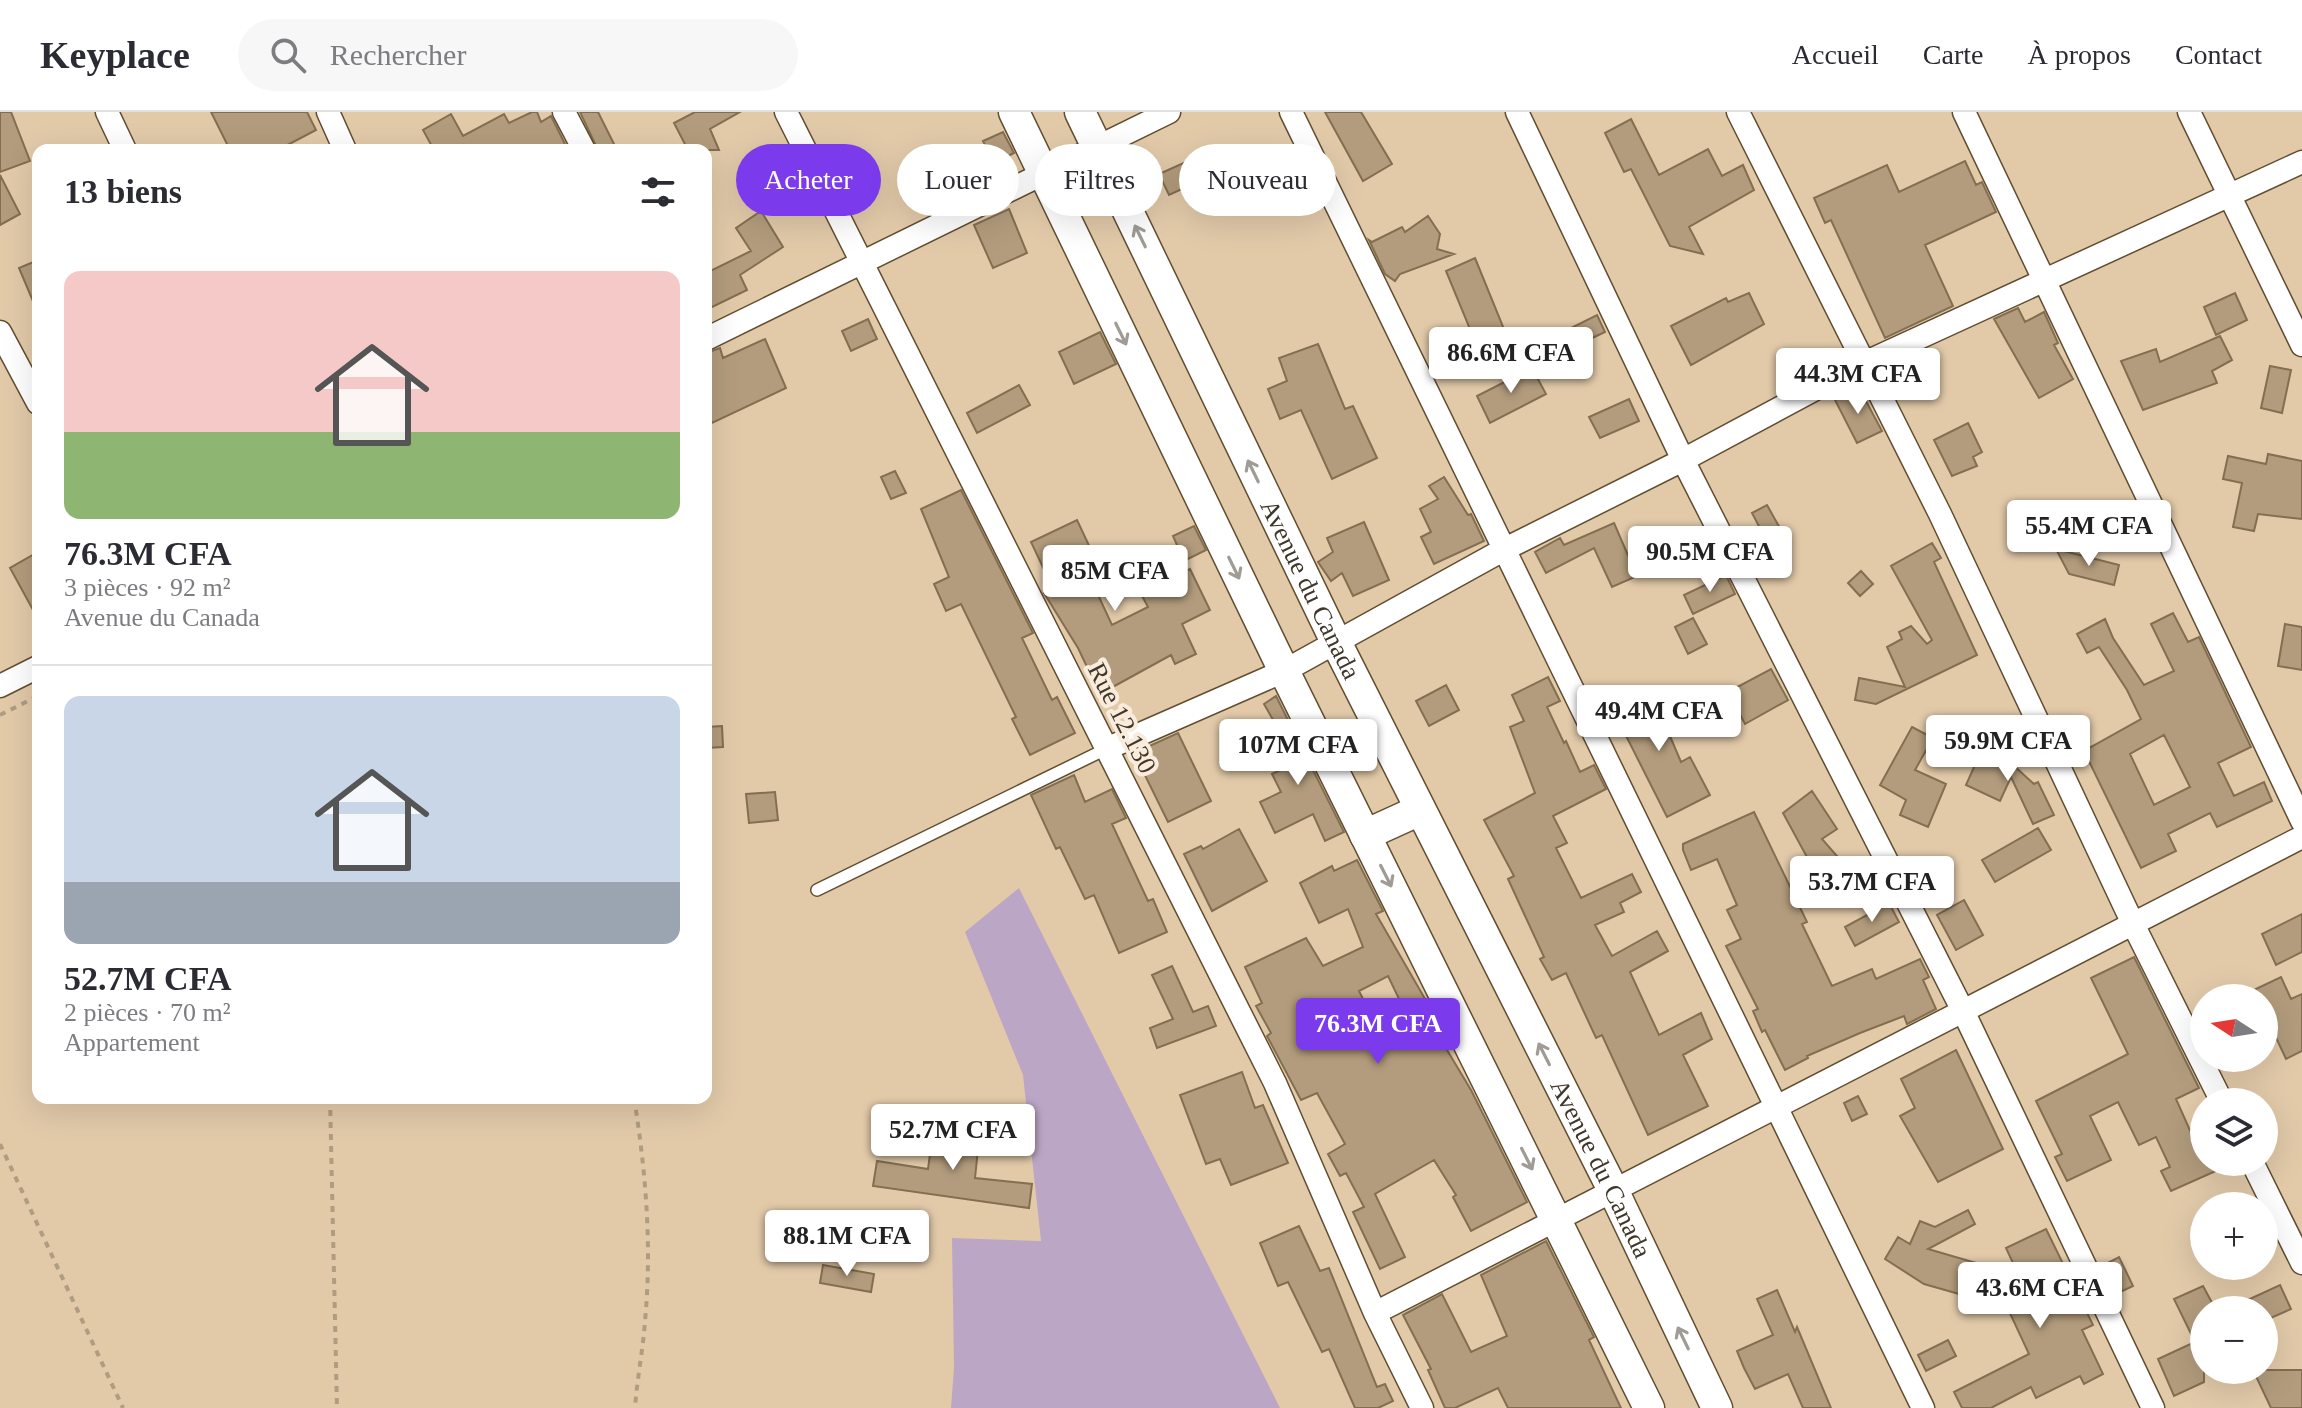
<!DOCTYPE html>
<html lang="fr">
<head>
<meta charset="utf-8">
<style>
  :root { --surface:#fff; --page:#f7f7f7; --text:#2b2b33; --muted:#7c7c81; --line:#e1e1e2; --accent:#7c3aed }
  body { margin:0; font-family:"Times New Roman",serif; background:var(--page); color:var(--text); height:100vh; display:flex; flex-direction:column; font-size:30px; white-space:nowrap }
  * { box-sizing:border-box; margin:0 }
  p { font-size:26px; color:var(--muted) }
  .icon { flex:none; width:44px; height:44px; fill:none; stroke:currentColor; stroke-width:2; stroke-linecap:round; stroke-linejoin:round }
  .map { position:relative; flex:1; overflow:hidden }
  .panel { position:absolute; left:32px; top:32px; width:680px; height:960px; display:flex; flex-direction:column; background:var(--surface); border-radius:16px; box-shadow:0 8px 32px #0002 }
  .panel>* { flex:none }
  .hud { position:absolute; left:736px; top:32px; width:760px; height:72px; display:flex; gap:16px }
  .needle { width:52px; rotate:282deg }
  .buttons { position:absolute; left:2190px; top:872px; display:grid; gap:16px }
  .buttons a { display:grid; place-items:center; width:88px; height:88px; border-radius:50%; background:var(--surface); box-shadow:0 8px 32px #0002; font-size:40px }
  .price { position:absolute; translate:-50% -68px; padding:0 18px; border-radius:8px; background:#fff; color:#222; font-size:26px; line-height:52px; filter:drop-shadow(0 2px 4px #0008) }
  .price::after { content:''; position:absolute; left:50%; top:48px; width:24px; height:18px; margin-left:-12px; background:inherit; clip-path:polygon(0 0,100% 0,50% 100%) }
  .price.active { background:var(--accent); color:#fff }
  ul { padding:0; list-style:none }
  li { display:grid; align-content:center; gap:16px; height:424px; padding:0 32px }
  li+li { border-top:2px solid var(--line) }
  li span { display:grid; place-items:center; height:248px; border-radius:16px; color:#555 }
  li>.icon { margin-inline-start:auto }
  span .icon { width:144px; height:144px; fill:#fffc; stroke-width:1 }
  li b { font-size:34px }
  h2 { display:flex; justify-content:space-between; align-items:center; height:96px; padding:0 32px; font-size:34px }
  .tag { padding:0 28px; border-radius:36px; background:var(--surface); box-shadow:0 8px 32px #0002; font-size:28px; line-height:72px }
  .tag.active { background:var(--accent); color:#fff }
  header { display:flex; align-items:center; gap:48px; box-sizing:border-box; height:112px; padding:0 40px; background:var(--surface); border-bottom:2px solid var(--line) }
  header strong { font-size:38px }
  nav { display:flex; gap:44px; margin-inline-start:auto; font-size:28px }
  .search { width:560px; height:72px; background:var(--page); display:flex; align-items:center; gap:20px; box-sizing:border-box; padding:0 28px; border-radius:44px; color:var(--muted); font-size:30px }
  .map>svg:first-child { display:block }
</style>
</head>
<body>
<header>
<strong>Keyplace</strong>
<div class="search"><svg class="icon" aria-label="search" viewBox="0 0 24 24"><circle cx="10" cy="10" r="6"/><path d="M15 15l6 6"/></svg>Rechercher</div>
<nav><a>Accueil</a><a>Carte</a><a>À propos</a><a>Contact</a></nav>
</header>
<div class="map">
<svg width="2302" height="1296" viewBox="0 0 2302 1296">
  <rect width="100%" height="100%" fill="#e2caa9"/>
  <path fill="#bca6c6" d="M1019,776L1280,1296H951L954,1255L952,1126L1041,1129L1023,963L965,820Z"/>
  <path fill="#b39c7d" stroke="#836e50" stroke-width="2" fill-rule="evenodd" d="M0,0H11L30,49L0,60Z
    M211,0H307L316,18L278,38H230Z
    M532,0H537L541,10L551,4L568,38H434L423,18L451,2L463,24L504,2L509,11Z
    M580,0H598L617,38H598Z
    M695,0H740L710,17L719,38H688L674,11Z
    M1325,0H1361L1392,52L1363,69Z
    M1631,7L1659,63L1708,37L1722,64L1743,53L1754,78L1689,115L1703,142L1670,134L1631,57L1624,60L1605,21Z
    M1003,20L1014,41L994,51L983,29Z
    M1217,36L1226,57L1169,83L1159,62Z
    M1965,49L1976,73L1982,70L1996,100L1925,133L1953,194L1885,226L1831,108L1825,111L1814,86L1887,53L1899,80Z
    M759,58L766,70L777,63L785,77L754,96L739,71Z
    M0,63L20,102L0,113Z
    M1009,97L1027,141L993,156L974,113Z
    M761,99L783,135L740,163L747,178L706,198V161L751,139L736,116Z
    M1428,104L1440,122L1437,137L1454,142L1400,162L1395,169L1385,162L1369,128L1372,130L1402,115L1405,120Z
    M1475,146L1508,227L1479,239L1446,159Z
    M38,148V201L19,156Z
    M1749,181L1764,212L1691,253L1671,214L1726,186L1728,190Z
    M2235,181L2247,208L2216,223L2204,195Z
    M2018,196L2025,210L2044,200L2058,231L2054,233L2073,267L2039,286L1994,207Z
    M1597,203L1605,220L1561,241L1553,225Z
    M868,207L877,227L851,239L842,219Z
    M1100,220L1116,252L1074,272L1059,240Z
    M2220,224L2232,248L2212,259L2217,271L2143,298L2121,249L2156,237L2160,250Z
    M765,227L786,276L712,311L706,295V241L720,236L723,246Z
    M1318,232L1345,297L1353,294L1377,346L1332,367L1301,298L1280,307L1268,277L1287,269L1279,246Z
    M2270,254L2291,258L2282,301L2261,296Z
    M1532,256L1546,282L1490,311L1477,284Z
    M1019,273L1030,293L977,321L967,301Z
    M1859,276L1882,319L1857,331L1835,288Z
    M1629,287L1639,309L1600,326L1589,305Z
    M1968,311L1982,340L1973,345L1977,354L1952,364L1934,328Z
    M2268,342L2302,349V407L2258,402L2254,419L2233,415L2242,371L2223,367L2228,344L2266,352Z
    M895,359L906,381L891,387L881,365Z
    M1444,365L1468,403L1471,402L1484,429L1434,452L1421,425L1431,420L1420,397L1438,387L1429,374Z
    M961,378L1033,521L1022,526L1052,588L1057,585L1075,621L1030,643L1012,607L1016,605L961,492L946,499L934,472L949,465L921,397Z
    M1767,393L1790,434L1774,443L1752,401Z
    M1077,408L1093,442L1085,446L1096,470L1093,472L1112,513L1148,495L1142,484L1190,457L1210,498L1182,512L1196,542L1175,552L1171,543L1100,582L1078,536L1044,481L1049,478L1044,468L1048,466L1031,430Z
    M1364,410L1389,468L1353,484L1342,461L1331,469L1318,450L1333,440L1327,426Z
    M1614,411L1637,464L1612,475L1594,436L1546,461L1535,440L1560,426L1564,433Z
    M1194,414L1206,438L1184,449L1173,424Z
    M1932,431L1941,446L1934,450L1977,543L1876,592L1855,588L1859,566L1905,575L1887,535L1902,527L1899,520L1911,514L1927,532L1932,528L1891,454Z
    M2056,437L2119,453L2114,473L2069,462Z
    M38,440V507L10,456Z
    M1861,459L1873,472L1860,484L1848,471Z
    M1726,463L1735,482L1693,502L1684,483Z
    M2173,501L2188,530L2199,525L2251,635L2218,651L2234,684L2264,670L2272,689L2217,715L2210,701L2168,722L2176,739L2141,756L2084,639L2141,607L2127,578L2099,535L2087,541L2077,522L2105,507L2113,526L2144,573L2174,559L2151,512ZM2164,623L2190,675L2154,693L2130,642Z
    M1693,506L1707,532L1688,542L1675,515Z
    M2285,512L2302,515V558L2278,554Z
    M1771,557L1788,588L1745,612L1728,580Z
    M1548,565L1560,589L1547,595L1564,631L1566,629L1580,660L1594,653L1606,677L1553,704L1567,731L1556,736L1581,786L1632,762L1641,780L1620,791L1624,800L1595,813L1612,844L1657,819L1668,839L1630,860L1659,923L1701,901L1712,927L1683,943L1708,994L1648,1023L1602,923L1596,926L1566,861L1552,868L1540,847L1544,845L1508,767L1514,764L1484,708L1535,681L1510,615L1524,609L1512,583Z
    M1446,573L1459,598L1429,614L1416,589Z
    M1649,575L1681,650L1690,645L1710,683L1667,705L1610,592Z
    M1276,584L1344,720L1325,729L1313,702L1275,721L1260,690L1281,680L1272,662L1297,650L1264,592Z
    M722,614L723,635L706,636V615Z
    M1912,615L1933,626L1915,658L1946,672L1928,715L1900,703L1906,688L1880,673Z
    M1178,621L1211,689L1168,710L1134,641Z
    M1990,632L2034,672L2038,670L2054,703L2033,712L2011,665L2000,689L1966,673L1978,646Z
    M1074,663L1085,690L1112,677L1126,706L1112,712L1148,789L1153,787L1167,820L1119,841L1094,783L1085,787L1060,735L1056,737L1031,683Z
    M1812,679L1837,717L1822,727L1843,751L1821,771L1783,701Z
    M775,680L778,708L749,711L746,682Z
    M1754,700L1807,810L1802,812L1832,874L1872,857L1876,867L1920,847L1929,865L1923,868L1936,897L1907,912L1904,904L1860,921L1807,944L1808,946L1785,958L1765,918L1762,920L1753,899L1758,897L1726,834L1741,827L1727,798L1737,793L1717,747L1691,758L1683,738V732Z
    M2038,716L2051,738L1995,770L1982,748Z
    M1239,717L1267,769L1212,799L1184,742L1201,734L1203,737Z
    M1357,748L1383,799L1376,802L1432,899L1445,925L1441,928L1471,978L1527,1090L1471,1119L1453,1085L1456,1083L1434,1048L1375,1082L1405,1145L1380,1157L1353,1100L1364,1095L1346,1061L1340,1064L1328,1042L1345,1032L1317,981L1301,988L1267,924L1271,921L1256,894L1262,891L1245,855L1306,826L1323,854L1363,835L1348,797L1319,811L1300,771L1332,754L1334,759ZM1388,864L1402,893L1373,907L1359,879Z
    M1964,788L1983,823L1956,838L1937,803Z
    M1889,791L1899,810L1855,834L1845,815Z
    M2302,802V840L2276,853L2262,822Z
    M2134,845L2199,976L2176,987L2204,1050H2236L2171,1079L2161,1059L2170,1055L2156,1025L2139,1033L2118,990L2090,1004L2111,1048L2067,1069L2055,1045L2062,1042L2036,989L2128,942L2091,866Z
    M1172,854L1193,900L1208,894L1216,914L1157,936L1150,916L1173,907L1152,863Z
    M2281,865L2291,887L2302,882V939L2286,947L2264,900V886H2237Z
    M1956,938L2003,1037L1938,1070L1900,1004L1915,996L1901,967Z
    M1242,960L1255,996L1263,993L1288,1051L1231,1073L1220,1047L1206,1052L1180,983Z
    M1858,984L1867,1002L1852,1009L1844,991Z
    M934,1013L980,1018L975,1066L1032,1072L1029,1096L873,1074L877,1049L928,1057Z
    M1968,1098L1975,1112L1928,1137L1976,1151L1966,1184L1924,1172L1885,1147L1898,1125L1910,1132L1920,1109L1935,1115Z
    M1299,1114L1320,1159L1329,1156L1377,1275L1385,1272L1393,1289L1378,1296H1355L1329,1237L1322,1240L1288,1170L1278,1174L1260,1131Z
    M2046,1117L2093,1213L2082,1218L2103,1262L2084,1272L2080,1264L2036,1286L2031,1275L1991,1296H1962L1954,1280L2029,1242L2008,1197L2022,1190L2009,1161L2019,1164L2006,1136Z
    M1546,1129L1594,1225L1589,1228L1621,1296H1508L1498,1276L1455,1296H1445L1428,1258L1431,1257L1403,1203L1442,1182L1471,1240L1507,1224L1481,1163Z
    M2119,1145L2133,1174L2116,1182L2102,1154Z
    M823,1153L874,1162L871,1180L820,1171Z
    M2280,1173L2291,1197L2264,1209V1198H2226Z
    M2203,1174L2216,1198H2204V1270L2174,1284L2158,1247L2195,1230L2174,1187Z
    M1777,1178L1795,1220L1797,1215L1831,1296H1803L1788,1262L1755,1277L1744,1256L1737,1239L1773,1223L1757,1187Z
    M1948,1228L1956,1244L1926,1259L1918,1243Z
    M2253,1258H2302V1296H2271Z"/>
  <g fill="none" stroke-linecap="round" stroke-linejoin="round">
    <defs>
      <path id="service" d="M817,778L1106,637"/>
      <path id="minor" d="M107,0L125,38
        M328,0L345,38
        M564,0L584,38
        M786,0L1275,971L1375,1201L1422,1296
        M1291,0L1923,1296
        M1517,0L1683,348L1964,901L2153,1296
        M1738,0L1940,402L2134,814L2222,990
        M1964,0L2302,709
        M2189,0L2302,233
        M0,220L38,291
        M706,227L1169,0
        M0,574L38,555
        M1106,637L1284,559L1503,438L1683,348L1862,252L2302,50
        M2252,1050L2302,1151
        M1375,1201L2302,725"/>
      <g id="secondary">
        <path d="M1014,0L1284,559L1649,1296"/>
        <path id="s1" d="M1080,0L1336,530L1614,1080L1717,1296"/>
        <path d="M1365,723L1420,698"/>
      </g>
    </defs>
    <use href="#service" stroke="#614d30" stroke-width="14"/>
    <use href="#minor" stroke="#614d30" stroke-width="25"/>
    <use href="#secondary" stroke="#614d30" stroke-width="33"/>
    <path stroke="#af9c81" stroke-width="4" stroke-dasharray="6 6" stroke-linecap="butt" d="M0,603L38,584
      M330,986L337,1296
      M634,986C646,1060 652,1135 645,1209C643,1238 637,1267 635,1296
      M0,1032L123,1296"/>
    <use href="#service" stroke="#fff" stroke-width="11"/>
    <use href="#minor" stroke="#fff" stroke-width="22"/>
    <use href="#secondary" stroke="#fff" stroke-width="30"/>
  </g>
  <defs><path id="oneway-shaft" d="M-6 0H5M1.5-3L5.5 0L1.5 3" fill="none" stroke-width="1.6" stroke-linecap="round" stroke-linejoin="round" transform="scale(2)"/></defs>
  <g stroke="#a09b94">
    <use href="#oneway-shaft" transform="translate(1140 124) rotate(-116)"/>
    <use href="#oneway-shaft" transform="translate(1121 222) rotate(64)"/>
    <use href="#oneway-shaft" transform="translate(1253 359) rotate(-116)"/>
    <use href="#oneway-shaft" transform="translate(1234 456) rotate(64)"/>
    <use href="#oneway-shaft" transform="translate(1386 764) rotate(63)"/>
    <use href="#oneway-shaft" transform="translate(1544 942) rotate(-117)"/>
    <use href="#oneway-shaft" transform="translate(1527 1047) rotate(63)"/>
    <use href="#oneway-shaft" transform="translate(1683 1226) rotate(-116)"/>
  </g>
  <g text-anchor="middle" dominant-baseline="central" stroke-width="8" stroke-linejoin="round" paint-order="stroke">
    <g font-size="26" fill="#40372a" stroke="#f9ecdc">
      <text stroke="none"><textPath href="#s1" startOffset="530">Avenue du Canada</textPath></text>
      <text transform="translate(1122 606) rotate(63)">Rue 12.130</text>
      <text stroke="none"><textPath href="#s1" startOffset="1178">Avenue du Canada</textPath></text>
    </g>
  </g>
</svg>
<div class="buttons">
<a><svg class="needle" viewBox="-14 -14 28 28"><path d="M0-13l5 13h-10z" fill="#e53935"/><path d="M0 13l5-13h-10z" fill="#7c7c81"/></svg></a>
<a><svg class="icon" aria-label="layers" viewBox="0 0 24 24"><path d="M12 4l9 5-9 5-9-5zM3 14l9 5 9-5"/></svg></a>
<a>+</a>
<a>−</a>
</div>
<b class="price" style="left:1511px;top:283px">86.6M CFA</b>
<b class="price" style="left:1858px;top:304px">44.3M CFA</b>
<b class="price" style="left:2089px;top:456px">55.4M CFA</b>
<b class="price" style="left:1710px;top:482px">90.5M CFA</b>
<b class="price" style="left:1115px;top:501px">85M CFA</b>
<b class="price" style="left:1659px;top:641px">49.4M CFA</b>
<b class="price" style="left:2008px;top:671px">59.9M CFA</b>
<b class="price" style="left:1298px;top:675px">107M CFA</b>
<b class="price" style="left:1872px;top:812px">53.7M CFA</b>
<b class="price active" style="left:1378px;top:954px">76.3M CFA</b>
<b class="price" style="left:953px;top:1060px">52.7M CFA</b>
<b class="price" style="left:847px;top:1166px">88.1M CFA</b>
<b class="price" style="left:2040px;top:1218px">43.6M CFA</b>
<div class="hud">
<a class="tag active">Acheter</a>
<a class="tag">Louer</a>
<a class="tag">Filtres</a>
<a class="tag">Nouveau</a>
</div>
<section class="panel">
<h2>13 biens<svg class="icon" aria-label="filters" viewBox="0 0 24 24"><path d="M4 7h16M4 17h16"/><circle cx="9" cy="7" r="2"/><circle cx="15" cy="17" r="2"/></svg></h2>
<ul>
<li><span style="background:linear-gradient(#f6c9c9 65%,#8fb573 0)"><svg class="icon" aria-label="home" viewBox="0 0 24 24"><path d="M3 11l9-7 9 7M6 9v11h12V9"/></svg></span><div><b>76.3M CFA</b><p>3 pièces · 92 m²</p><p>Avenue du Canada</p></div></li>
<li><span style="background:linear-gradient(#c9d6e8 75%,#9aa5b1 0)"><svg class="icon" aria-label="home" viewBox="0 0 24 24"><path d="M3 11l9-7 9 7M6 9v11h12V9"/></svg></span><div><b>52.7M CFA</b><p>2 pièces · 70 m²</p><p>Appartement</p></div></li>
</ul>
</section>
</div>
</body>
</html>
